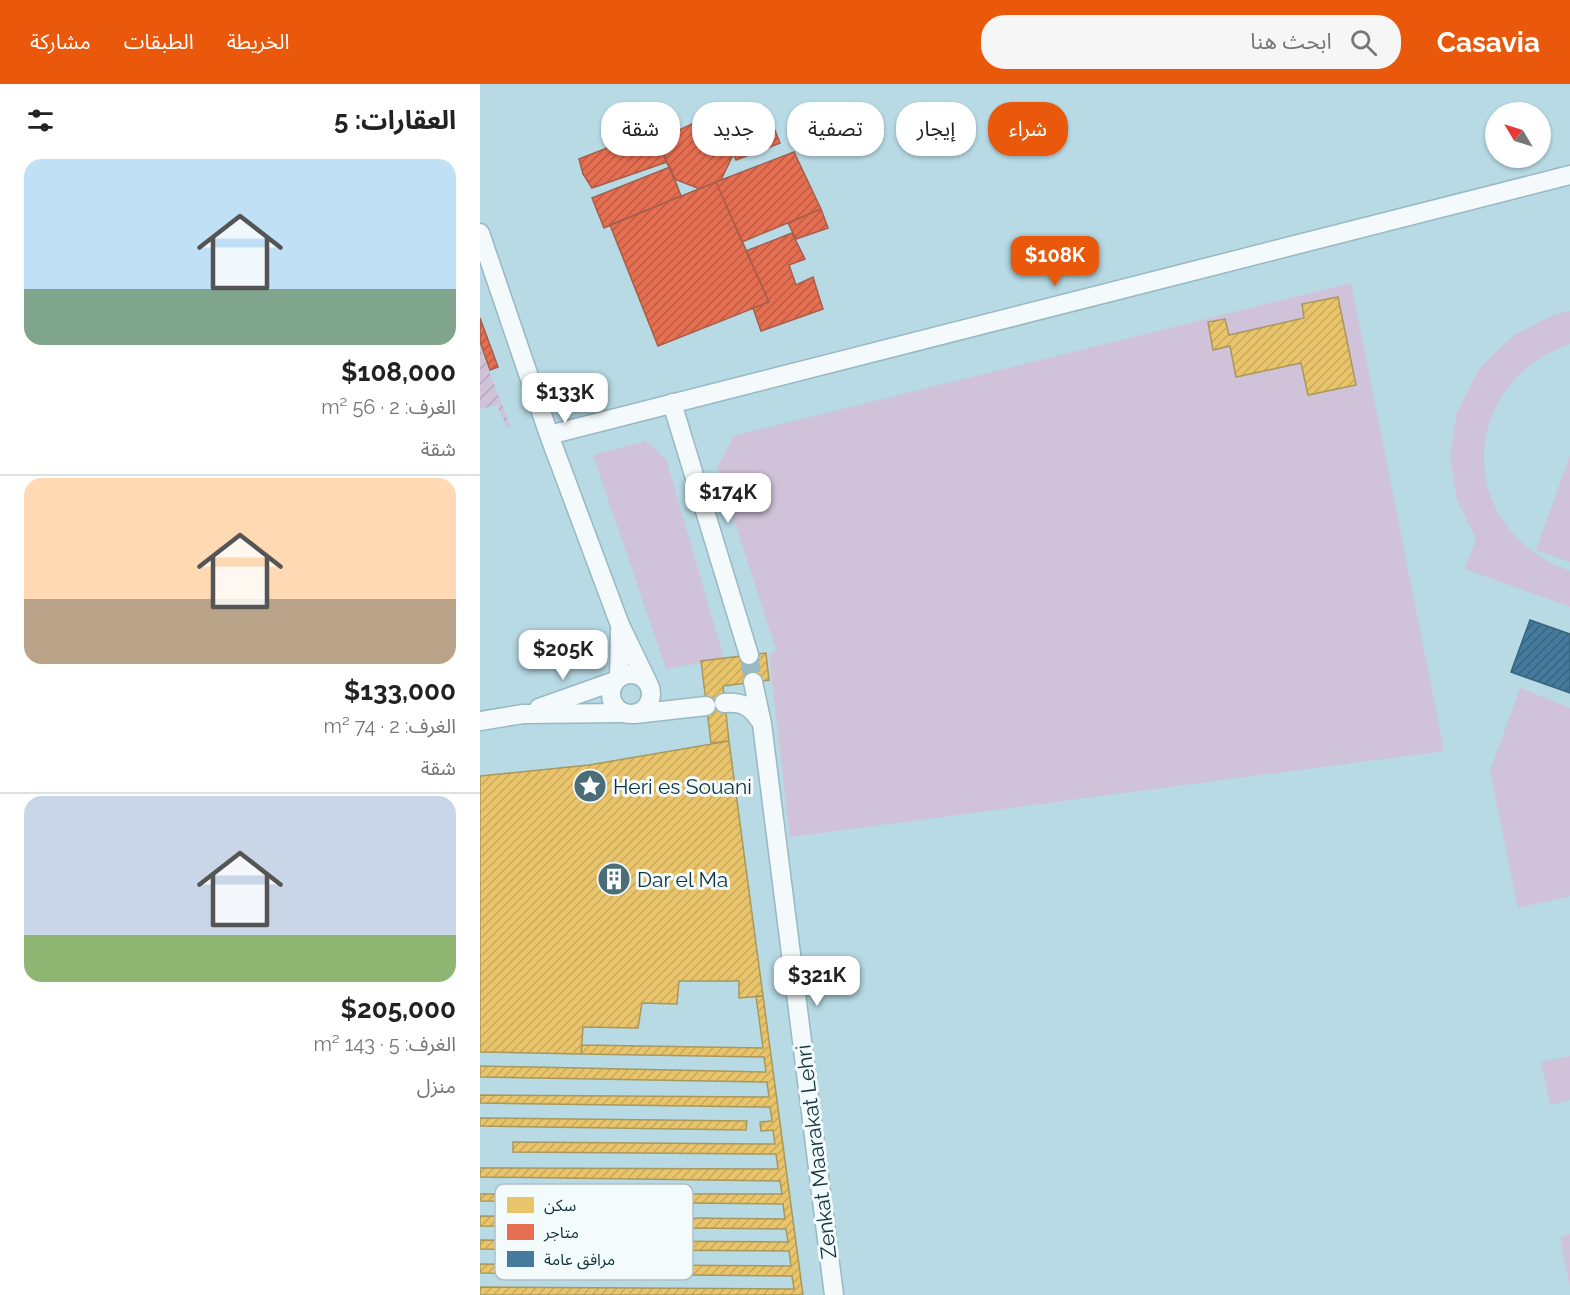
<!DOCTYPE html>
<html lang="ar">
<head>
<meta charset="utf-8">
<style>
  :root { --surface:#fff; --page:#f6f6f6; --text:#222; --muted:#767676; --line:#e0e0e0; --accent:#ea580c }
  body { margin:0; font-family:Raleway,"Noto Sans Arabic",sans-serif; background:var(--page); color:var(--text); direction:rtl; height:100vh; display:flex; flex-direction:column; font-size:22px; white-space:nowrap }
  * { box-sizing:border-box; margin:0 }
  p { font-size:20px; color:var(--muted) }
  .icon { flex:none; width:33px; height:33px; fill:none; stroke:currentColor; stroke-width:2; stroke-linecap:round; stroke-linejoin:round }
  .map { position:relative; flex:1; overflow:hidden; direction:ltr }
  .details { display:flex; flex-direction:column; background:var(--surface); width:480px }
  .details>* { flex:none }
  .guide { position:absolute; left:18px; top:18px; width:570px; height:54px; direction:rtl; display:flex; gap:12px }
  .needle { width:39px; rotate:308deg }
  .tools { position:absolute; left:1005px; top:18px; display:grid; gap:12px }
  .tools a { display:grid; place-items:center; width:66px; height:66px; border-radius:50%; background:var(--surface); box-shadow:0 2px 4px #0004; font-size:30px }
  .price { position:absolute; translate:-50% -51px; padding:0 14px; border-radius:12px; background:#fff; color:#222; font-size:20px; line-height:39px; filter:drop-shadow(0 2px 3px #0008) }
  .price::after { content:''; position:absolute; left:50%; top:36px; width:18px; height:14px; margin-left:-9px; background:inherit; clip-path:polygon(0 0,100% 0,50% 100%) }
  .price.current { background:var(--accent); color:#fff }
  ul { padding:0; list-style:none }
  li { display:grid; align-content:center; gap:12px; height:318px; padding:0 24px }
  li+li { border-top:2px solid var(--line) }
  li span { display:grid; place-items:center; height:186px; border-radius:18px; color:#555 }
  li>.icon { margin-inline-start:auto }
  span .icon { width:108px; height:108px; fill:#fffc; stroke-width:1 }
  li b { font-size:26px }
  h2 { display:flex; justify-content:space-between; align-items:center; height:72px; padding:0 24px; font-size:26px }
  .tag { padding:0 21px; border-radius:24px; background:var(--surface); box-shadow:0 2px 4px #0004; font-size:21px; line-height:54px }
  .tag.current { background:var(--accent); color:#fff }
  header { display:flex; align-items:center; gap:36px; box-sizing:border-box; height:84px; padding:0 30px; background:var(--accent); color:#fff }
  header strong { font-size:28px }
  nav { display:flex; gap:33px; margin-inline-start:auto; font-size:21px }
  .search { width:420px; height:54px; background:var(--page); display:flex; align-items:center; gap:15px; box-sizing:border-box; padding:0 21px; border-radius:24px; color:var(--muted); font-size:22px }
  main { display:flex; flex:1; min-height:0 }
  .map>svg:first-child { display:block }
</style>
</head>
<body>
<header>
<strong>Casavia</strong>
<div class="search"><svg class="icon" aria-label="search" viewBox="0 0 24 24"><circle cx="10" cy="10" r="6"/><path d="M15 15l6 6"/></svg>ابحث هنا</div>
<nav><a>الخريطة</a><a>الطبقات</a><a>مشاركة</a></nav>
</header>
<main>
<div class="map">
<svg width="1090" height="1211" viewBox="0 0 1090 1211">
  <defs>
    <pattern id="garden-furrows" width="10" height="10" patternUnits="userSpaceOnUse" patternTransform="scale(1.5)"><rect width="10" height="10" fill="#cfc2d9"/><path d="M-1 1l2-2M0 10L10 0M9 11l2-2" fill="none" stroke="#b1a7bb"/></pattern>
    <pattern id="homes-hatch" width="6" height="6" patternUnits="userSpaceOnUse" patternTransform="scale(1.5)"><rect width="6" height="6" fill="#e9c46a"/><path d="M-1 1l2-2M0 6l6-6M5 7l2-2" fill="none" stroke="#c7a95d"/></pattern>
    <pattern id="shops-hatch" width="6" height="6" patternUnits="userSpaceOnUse" patternTransform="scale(1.5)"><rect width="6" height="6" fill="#e76f51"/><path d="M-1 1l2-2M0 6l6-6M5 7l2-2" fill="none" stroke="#ba5c44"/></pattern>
    <pattern id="public-hatch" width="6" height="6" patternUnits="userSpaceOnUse" patternTransform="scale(1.5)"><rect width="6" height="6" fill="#457b9d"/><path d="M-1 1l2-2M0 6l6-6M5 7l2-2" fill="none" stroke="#386581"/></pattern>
  </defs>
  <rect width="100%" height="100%" fill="#b7dae5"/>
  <path fill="#cfc2d9" d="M871,199L964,667L310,753L289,571L296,566L237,383L254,352Z
    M1090,227V260C975,301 975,446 1090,487V523L985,485L996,455L977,416L970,372L977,328L999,285L1033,252L1073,231Z
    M166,357L186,375L244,575L186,585L113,371Z
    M1090,371V478L1056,466Z
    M1040,604L1090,624V812L1038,824L1010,687Z
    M1090,972V1016L1070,1021L1061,978Z
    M1090,1150V1204L1080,1153Z"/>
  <path fill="url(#garden-furrows)" d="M0,264L31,344H27L17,321L0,325Z"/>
  <path fill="url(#homes-hatch)" stroke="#a8985c" stroke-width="1.5" d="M858,213L876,301L828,311L821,279L756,293L750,262L733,266L728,238L745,235L749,251L824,234L822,220Z
    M286,569L289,596L243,602L249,657L231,659L221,577Z
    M249,657L283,912L259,914V897H199L197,920L162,919L158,944L103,943L101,970L0,968V692L109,681Z
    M276,912H283L323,1211H0V1203L314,1205L312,1192L0,1189V1180L311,1182L309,1167L0,1165V1156L308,1158L306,1145L0,1142V1132L305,1135L303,1120L0,1117V1110H302L300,1097L0,1093V1084L298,1085L296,1070L33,1068V1058L295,1060L293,1046L281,1047L280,1038L292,1037L290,1023L0,1019V1011L289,1013L287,998L0,993V982L286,988L284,973L101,970L102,961L283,964Z
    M0,1034L267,1037L266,1046L0,1042Z"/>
  <path fill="url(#shops-hatch)" stroke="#a65d4b" stroke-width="1.5" d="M288,29L300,59L256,76L244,46Z
    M218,37L246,50L253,71L241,96L220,105L194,95L184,72L197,47Z
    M173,46L187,78L112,104L103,90L99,75Z
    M314,68L341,125L262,158L236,98Z
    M190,83L201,112L124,144L112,114Z
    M236,98L289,218L178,262L130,141Z
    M341,125L348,144L316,155L308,139Z
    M312,149L325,175L309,181L316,201L333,193L343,225L281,247L273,224L289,218L266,167Z
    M0,234L18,283L10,286L0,258Z"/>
  <path fill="url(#public-hatch)" stroke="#356580" stroke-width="1.5" d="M1050,536L1090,550V609L1031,588Z"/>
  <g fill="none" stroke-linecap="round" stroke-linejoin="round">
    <path stroke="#96b9c3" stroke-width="18" stroke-dasharray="18 9" stroke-linecap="butt" d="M269,571L273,598"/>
    <defs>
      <path id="street" d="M0,149L69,351L140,541L168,599
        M192,319L269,571
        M69,351L1090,91
        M131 610a20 20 0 1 1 40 0a20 20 0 1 1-40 0Z
        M139,594L140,546
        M273,598L282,640L354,1211
        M244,619C263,617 271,623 281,638
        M59,624L135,597
        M155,630L226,622
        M0,637L43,630L142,629"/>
    </defs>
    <use href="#street" stroke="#98b8c2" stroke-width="21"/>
    <use href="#street" stroke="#f4f9fb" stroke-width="18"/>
  </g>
  <defs>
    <symbol id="sight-disc" viewBox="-11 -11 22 22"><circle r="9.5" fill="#4a6d78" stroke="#f3fbfd"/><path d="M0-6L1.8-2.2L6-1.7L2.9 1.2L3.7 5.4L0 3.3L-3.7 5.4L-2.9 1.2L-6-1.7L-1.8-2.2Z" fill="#fff"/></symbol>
    <symbol id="building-disc" viewBox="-11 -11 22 22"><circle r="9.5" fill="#4a6d78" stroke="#f3fbfd"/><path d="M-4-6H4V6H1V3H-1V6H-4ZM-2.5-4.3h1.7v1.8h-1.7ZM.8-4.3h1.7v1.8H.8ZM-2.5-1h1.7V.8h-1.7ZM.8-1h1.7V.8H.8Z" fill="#fff"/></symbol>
  </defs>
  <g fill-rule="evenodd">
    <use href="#sight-disc" x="91" y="683" width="38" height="38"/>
    <use href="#building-disc" x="115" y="776" width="38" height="38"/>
  </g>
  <g text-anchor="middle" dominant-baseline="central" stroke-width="6" stroke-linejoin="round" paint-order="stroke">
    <g font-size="21" fill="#10333d" stroke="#f3fbfd" text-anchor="start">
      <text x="133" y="702">Heri es Souani</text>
      <text x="157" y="795">Dar el Ma</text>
    </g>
    <g font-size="21" fill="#10333d" stroke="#f3fbfd">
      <text transform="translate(336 1068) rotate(-97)">Zenkat Maarakat Lehri</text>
    </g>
  </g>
  <rect x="15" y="1100" width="198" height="96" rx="9" fill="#f3fbfd" stroke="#afbfc3" stroke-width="1.5"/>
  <rect x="27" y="1113" width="27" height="16" fill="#e9c46a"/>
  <rect x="27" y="1140" width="27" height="16" fill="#e76f51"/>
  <rect x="27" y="1167" width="27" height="16" fill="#457b9d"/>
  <g font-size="16" fill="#10333d">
    <text x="64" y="1127">سكن</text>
    <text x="64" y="1154">متاجر</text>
    <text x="64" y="1181">مرافق عامة</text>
  </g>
</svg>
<div class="tools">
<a><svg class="needle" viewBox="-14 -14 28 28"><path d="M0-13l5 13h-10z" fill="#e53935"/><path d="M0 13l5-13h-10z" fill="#767676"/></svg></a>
</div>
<b class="price current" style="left:575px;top:203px">$108K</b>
<b class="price" style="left:85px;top:340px">$133K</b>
<b class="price" style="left:248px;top:440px">$174K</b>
<b class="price" style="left:83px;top:597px">$205K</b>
<b class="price" style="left:337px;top:923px">$321K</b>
<div class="guide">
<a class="tag current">شراء</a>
<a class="tag">إيجار</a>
<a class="tag">تصفية</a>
<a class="tag">جديد</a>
<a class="tag">شقة</a>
</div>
</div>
<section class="details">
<h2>العقارات: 5<svg class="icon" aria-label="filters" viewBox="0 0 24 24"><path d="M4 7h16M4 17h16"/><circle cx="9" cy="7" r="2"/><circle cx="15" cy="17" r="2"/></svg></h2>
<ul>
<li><span style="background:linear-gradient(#bfe0f5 70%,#7fa58c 0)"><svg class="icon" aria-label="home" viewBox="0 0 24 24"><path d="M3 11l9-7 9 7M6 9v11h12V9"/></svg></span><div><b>$108,000</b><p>الغرف: 2 · 56 m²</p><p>شقة</p></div></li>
<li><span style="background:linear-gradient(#ffd9b3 65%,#b9a48a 0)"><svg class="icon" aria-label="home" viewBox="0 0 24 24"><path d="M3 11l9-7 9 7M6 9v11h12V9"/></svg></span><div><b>$133,000</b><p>الغرف: 2 · 74 m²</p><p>شقة</p></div></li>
<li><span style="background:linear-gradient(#c9d6e8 75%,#8fb573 0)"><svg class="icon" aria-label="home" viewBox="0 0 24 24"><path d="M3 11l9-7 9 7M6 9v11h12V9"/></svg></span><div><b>$205,000</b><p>الغرف: 5 · 143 m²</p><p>منزل</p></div></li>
</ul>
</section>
</main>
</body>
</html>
